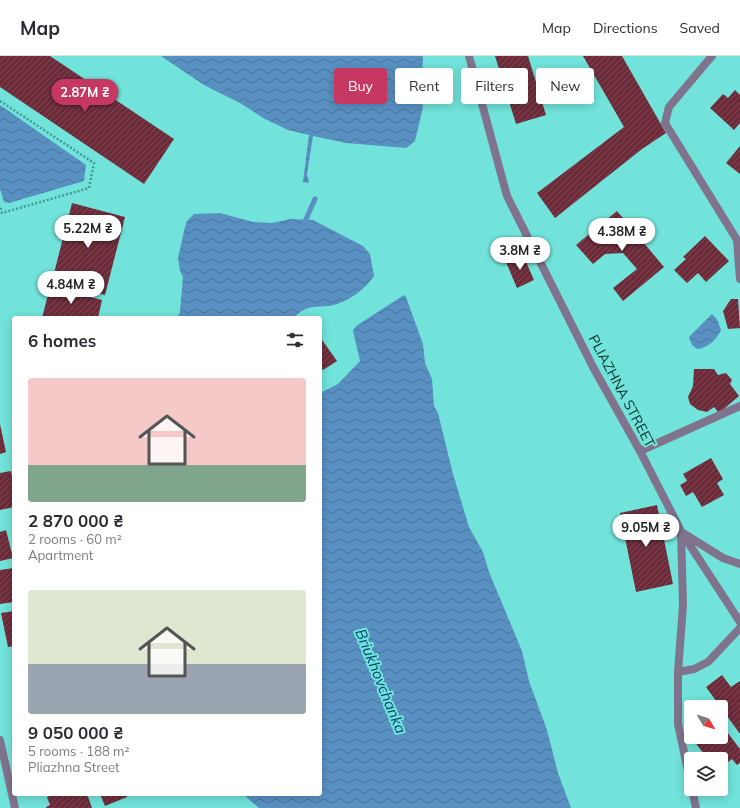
<!DOCTYPE html>
<html lang="en">
<head>
<meta charset="utf-8">
<style>
  :root { --surface:#fff; --page:#f7f7f7; --text:#2b2b33; --muted:#7c7c81; --line:#e1e1e2; --accent:#c63861 }
  body { margin:0; font-family:Mulish,sans-serif; background:var(--page); color:var(--text); height:100vh; display:flex; flex-direction:column; font-size:15px; white-space:nowrap }
  * { box-sizing:border-box; margin:0 }
  p { font-size:13px; color:var(--muted) }
  .icon { flex:none; width:22px; height:22px; fill:none; stroke:currentColor; stroke-width:2; stroke-linecap:round; stroke-linejoin:round }
  .map { position:relative; flex:1; overflow:hidden }
  .drawer { position:absolute; left:12px; top:260px; width:310px; height:480px; display:flex; flex-direction:column; background:var(--surface); border-radius:4px; box-shadow:0 2px 10px #0003 }
  .drawer>* { flex:none }
  .banner { position:absolute; left:334px; top:12px; width:346px; height:36px; display:flex; gap:8px }
  .needle { width:26px; rotate:128deg }
  .controls { position:absolute; left:684px; top:644px; display:grid; gap:8px }
  .controls a { display:grid; place-items:center; width:44px; height:44px; border-radius:4px; background:var(--surface); box-shadow:0 2px 10px #0003; font-size:20px }
  .price { position:absolute; translate:-50% -34px; padding:0 9px; border-radius:14px; background:#fff; color:#222; font-size:13px; line-height:26px; filter:drop-shadow(0 1px 2px #0008) }
  .price::after { content:''; position:absolute; left:50%; top:24px; width:12px; height:9px; margin-left:-6px; background:inherit; clip-path:polygon(0 0,100% 0,50% 100%) }
  .price.selected { background:var(--accent); color:#fff }
  ul { padding:0; list-style:none }
  li { display:grid; align-content:center; gap:8px; height:212px; padding:0 16px }
  li span { display:grid; place-items:center; height:124px; border-radius:4px; color:#555 }
  li>.icon { margin-inline-start:auto }
  span .icon { width:72px; height:72px; fill:#fffc; stroke-width:1 }
  li b { font-size:17px }
  h2 { display:flex; justify-content:space-between; align-items:center; height:48px; padding:0 16px; font-size:17px }
  .tag { padding:0 14px; border-radius:4px; background:var(--surface); box-shadow:0 2px 10px #0003; font-size:14px; line-height:36px }
  .tag.selected { background:var(--accent); color:#fff }
  header { display:flex; align-items:center; gap:24px; box-sizing:border-box; height:56px; padding:0 20px; background:var(--surface); border-bottom:1px solid var(--line) }
  header strong { font-size:19px }
  nav { display:flex; gap:22px; margin-inline-start:auto; font-size:14px }
  .map>svg:first-child { display:block }
</style>
</head>
<body>
<header>
<strong>Map</strong>
<nav><a>Map</a><a>Directions</a><a>Saved</a></nav>
</header>
<div class="map">
<svg width="740" height="752" viewBox="0 0 740 752">
  <defs>
    <pattern id="water-waves" width="16" height="10" patternUnits="userSpaceOnUse"><rect width="16" height="10" fill="#5990c2"/><path d="M0 5q4-4 8 0t8 0" fill="none" stroke="#48769e"/></pattern>
    <pattern id="building-hatch" width="6" height="6" patternUnits="userSpaceOnUse"><rect width="6" height="6" fill="#6d2b3a"/><path d="M-1 1l2-2M0 6l6-6M5 7l2-2" fill="none" stroke="#7c4955"/></pattern>
  </defs>
  <rect width="100%" height="100%" fill="#71e3da"/>
  <path fill="url(#water-waves)" d="M161,0H423L421,39L423,51L415,85L406,92L346,87L313,80L307,118L309,127L303,126L309,79L288,74L265,63L240,47L204,29Z
    M0,49L86,109L84,125L9,147L4,146L0,133Z
    M220,157L253,166L272,167L291,163L313,164L363,190L370,198L374,220C366,232 352,243 337,248C320,254 309,245 294,262H177L180,256L183,221L180,215L178,202L185,171L187,165L194,158Z
    M404,239L406,241L423,288L425,307L432,323L434,350L438,357L453,418L469,471L483,496L489,516L522,595L529,625L547,674L558,717L571,752H259L243,738H320V337L338,328L360,305L353,275L356,270Z
    M712,258L717,263L721,274C717,283 707,293 697,293L692,289L689,281Z"/>
  <g fill="none" stroke-linecap="round" stroke-linejoin="round">
    <path stroke="#5990c2" stroke-width="5" d="M303,170L315,143"/>
  </g>
  <path fill="url(#building-hatch)" d="M0,0H50L174,83L144,128L0,31Z
    M495,0H528L546,59L516,68Z
    M583,0H622L666,77L642,93L555,162L537,137L624,71Z
    M735,34L740,39V67L734,74L710,52L723,38L728,42Z
    M740,90V118L726,107Z
    M72,147L125,161L105,239L52,225Z
    M617,155L664,211L623,245L613,232L637,213L623,197L605,198L593,208L576,189Z
    M705,180L729,205L706,226L698,217L687,227L674,214L686,203L683,201Z
    M523,199L534,224L517,232L506,206Z
    M50,231L102,244L98,262H42Z
    M731,243H738L740,272L728,273L723,255Z
    M320,281L337,305L323,314L320,310Z
    M694,313H714L718,319L726,317L732,324L730,328L739,340L719,357L714,351L707,356L698,354L690,348L688,341L693,330Z
    M0,368L6,396L0,398Z
    M711,402L723,423L717,427L724,439L702,451L693,436L686,440L680,429L687,425L683,418Z
    M11,415L14,431V451L0,454V417Z
    M657,449L673,528L636,536L620,457Z
    M6,474L13,502L0,505V476Z
    M14,512V546L0,548V514Z
    M14,555V590L8,591L1,557Z
    M722,619L731,631L740,625V678L706,631Z
    M721,668L740,693V707L737,709L732,703L721,712V703H708L693,684L697,681H721Z
    M54,738H87L92,752H46V751L50,749L47,741Z
    M100,738H126L127,741L105,750Z"/>
  <g fill="none" stroke-linecap="round" stroke-linejoin="round">
    <path stroke="#469993" stroke-width="2.5" stroke-dasharray="2 2" stroke-linecap="butt" d="M0,45L94,107L89,132L2,157L0,150"/>
    <path stroke="#80738d" stroke-width="8" d="M640,395L740,350
      M678,616L694,613L708,606L740,572"/>
    <path stroke="#80738d" stroke-width="8" d="M469,0L507,140L593,311L640,395L681,475L683,549L678,616V668L691,729
      M712,0L669,51L665,67L737,184L740,223
      M682,477L740,566
      M683,477L723,502L740,508
      M692,733L696,752"/>
    <path stroke="#80738d" stroke-width="8" d="M0,684L15,752"/>
  </g>
  <g text-anchor="middle" dominant-baseline="central" stroke-width="4" stroke-linejoin="round" paint-order="stroke">
    <g font-size="14" fill="#0a302d" stroke="#71e3da">
      <text transform="translate(622 335) rotate(62)">PLIAZHNA STREET</text>
    </g>
    <g font-size="15" font-style="italic" fill="#034575" stroke="#71e3da">
      <text transform="translate(381 625) rotate(68)">Briukhovchanka</text>
    </g>
  </g>
</svg>
<div class="controls">
<a><svg class="needle" viewBox="-14 -14 28 28"><path d="M0-13l5 13h-10z" fill="#e53935"/><path d="M0 13l5-13h-10z" fill="#7c7c81"/></svg></a>
<a><svg class="icon" aria-label="layers" viewBox="0 0 24 24"><path d="M12 4l9 5-9 5-9-5zM3 14l9 5 9-5"/></svg></a>
</div>
<b class="price selected" style="left:85px;top:57px">2.87M ₴</b>
<b class="price" style="left:88px;top:193px">5.22M ₴</b>
<b class="price" style="left:622px;top:196px">4.38M ₴</b>
<b class="price" style="left:520px;top:215px">3.8M ₴</b>
<b class="price" style="left:71px;top:249px">4.84M ₴</b>
<b class="price" style="left:646px;top:492px">9.05M ₴</b>
<div class="banner">
<a class="tag selected">Buy</a>
<a class="tag">Rent</a>
<a class="tag">Filters</a>
<a class="tag">New</a>
</div>
<section class="drawer">
<h2>6 homes<svg class="icon" aria-label="filters" viewBox="0 0 24 24"><path d="M4 7h16M4 17h16"/><circle cx="9" cy="7" r="2"/><circle cx="15" cy="17" r="2"/></svg></h2>
<ul>
<li><span style="background:linear-gradient(#f6c9c9 70%,#7fa58c 0)"><svg class="icon" aria-label="home" viewBox="0 0 24 24"><path d="M3 11l9-7 9 7M6 9v11h12V9"/></svg></span><div><b>2 870 000 ₴</b><p>2 rooms · 60 m²</p><p>Apartment</p></div></li>
<li><span style="background:linear-gradient(#dfe7d0 60%,#9aa5b1 0)"><svg class="icon" aria-label="home" viewBox="0 0 24 24"><path d="M3 11l9-7 9 7M6 9v11h12V9"/></svg></span><div><b>9 050 000 ₴</b><p>5 rooms · 188 m²</p><p>Pliazhna Street</p></div></li>
</ul>
</section>
</div>
</body>
</html>
